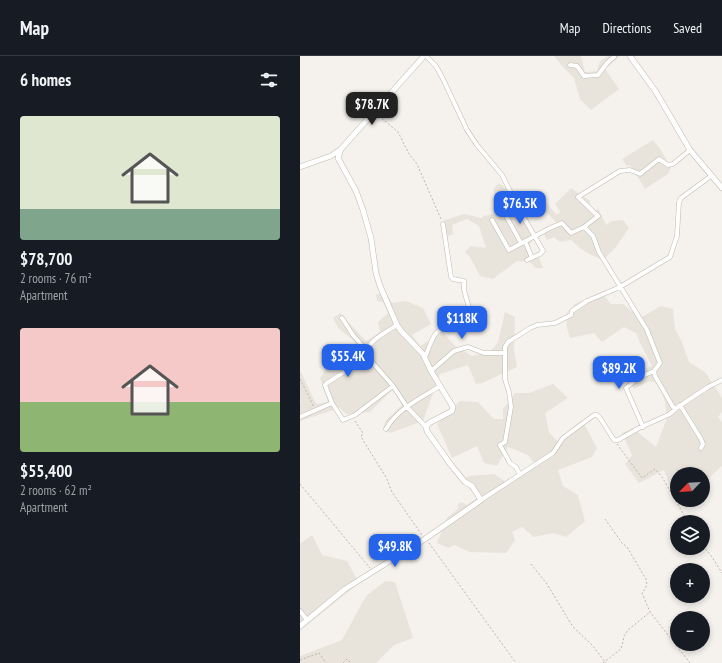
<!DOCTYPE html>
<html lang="en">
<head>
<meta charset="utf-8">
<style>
  :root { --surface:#171b24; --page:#242831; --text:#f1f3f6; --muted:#9ea1a6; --line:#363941; --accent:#2563eb }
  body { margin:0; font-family:"PT Sans Narrow",sans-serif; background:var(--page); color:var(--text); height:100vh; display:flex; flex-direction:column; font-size:15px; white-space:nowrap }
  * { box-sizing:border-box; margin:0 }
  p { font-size:13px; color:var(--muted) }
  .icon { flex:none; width:22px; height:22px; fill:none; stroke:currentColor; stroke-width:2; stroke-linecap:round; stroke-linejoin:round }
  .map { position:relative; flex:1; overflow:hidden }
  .details { display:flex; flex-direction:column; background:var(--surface); width:300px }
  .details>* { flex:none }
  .needle { width:26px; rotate:245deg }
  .controls { position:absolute; left:370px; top:411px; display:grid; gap:8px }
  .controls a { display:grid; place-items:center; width:40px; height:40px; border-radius:50%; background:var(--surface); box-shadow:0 2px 6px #0003; font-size:20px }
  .price { position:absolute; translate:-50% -34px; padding:0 9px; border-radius:8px; background:var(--accent); color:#fff; font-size:13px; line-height:26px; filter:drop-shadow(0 1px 2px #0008) }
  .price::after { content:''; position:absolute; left:50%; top:24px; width:12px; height:9px; margin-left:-6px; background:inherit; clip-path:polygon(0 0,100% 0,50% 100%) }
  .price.on { background:#222; color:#fff }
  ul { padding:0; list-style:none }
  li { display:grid; align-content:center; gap:8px; height:212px; padding:0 20px }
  li span { display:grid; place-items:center; height:124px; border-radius:4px; color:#555 }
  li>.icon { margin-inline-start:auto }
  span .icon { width:72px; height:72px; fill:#fffc; stroke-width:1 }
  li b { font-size:17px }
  h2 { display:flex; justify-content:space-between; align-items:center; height:48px; padding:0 20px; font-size:17px }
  header { display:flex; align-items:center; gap:24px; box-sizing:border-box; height:56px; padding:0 20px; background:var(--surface); border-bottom:1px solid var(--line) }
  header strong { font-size:19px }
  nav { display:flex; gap:22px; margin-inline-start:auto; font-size:14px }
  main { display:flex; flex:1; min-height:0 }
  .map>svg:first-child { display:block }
</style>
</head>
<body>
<header>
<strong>Map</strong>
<nav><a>Map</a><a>Directions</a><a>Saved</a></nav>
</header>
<main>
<section class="details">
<h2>6 homes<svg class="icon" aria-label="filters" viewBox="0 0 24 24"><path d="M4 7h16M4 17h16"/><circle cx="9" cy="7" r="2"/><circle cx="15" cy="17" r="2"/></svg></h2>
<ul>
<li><span style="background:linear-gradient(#dfe7d0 75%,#7fa58c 0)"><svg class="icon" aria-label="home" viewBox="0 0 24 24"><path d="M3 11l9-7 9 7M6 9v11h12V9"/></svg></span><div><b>$78,700</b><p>2 rooms · 76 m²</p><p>Apartment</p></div></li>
<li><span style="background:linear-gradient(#f6c9c9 60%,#8fb573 0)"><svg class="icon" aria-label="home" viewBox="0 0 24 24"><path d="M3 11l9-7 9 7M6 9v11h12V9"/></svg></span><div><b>$55,400</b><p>2 rooms · 62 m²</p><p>Apartment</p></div></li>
</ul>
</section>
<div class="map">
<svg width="422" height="607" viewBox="0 0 422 607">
  <rect width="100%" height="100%" fill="#f5f2ed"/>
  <path fill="#e8e4dc" d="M254,0H281L285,16L297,15L300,5L308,0H320L305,13L319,33L291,54L280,43L274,22L261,9Z
    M353,84L361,94L371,112L368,118L345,133L330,109L327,110L322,103Z
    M199,127L218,143L235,177L230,189L232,198L239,202L243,212H236L230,206L217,205L193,223L180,220L170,201L165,196L171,190L186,192L179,170L167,163L152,169L153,178L144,182L140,168L145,164L164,158L181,162L184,160L201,156L215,150L210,141L198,144L193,133Z
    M271,132L290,145L288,153L299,154L306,169L312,165L323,164L329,172L315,192L303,204L289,198L280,192L271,184L260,186L254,181L247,184L244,178L260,170L245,155L241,154L235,144L240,139L256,158L261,157L255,148Z
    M85,236L92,247L106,245L123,252L131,268L112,279L120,290L143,276L154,289L172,300L190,296L198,286L205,256L215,261L214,293L217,311L182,327L176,328L168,309L140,318L123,365L90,377L83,373L86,364L102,349L95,336L92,334L70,356L46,358L40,352L0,365V348L1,346L0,344V316H1L16,348L28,346L20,322L32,304L45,296L56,303L62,296L53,284L39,273L33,262L40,257L66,285L80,276L78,266L88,257L83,246L77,245L76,239Z
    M301,236L311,248H323L340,262L361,250L373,253L375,273L381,284L389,306L405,316L422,342V356L418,361L422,366V410L408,423L403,425V418H377V434L372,435L364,414L339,427L325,408L332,399L322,377L333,372L356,391L367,362L365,346L360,332L355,326L349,325L334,333L331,328L312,320L309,307L321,305L331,318L352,310L340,287L336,277L324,271L302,286L294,277L270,282L267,272L266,258L275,248Z
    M253,328L268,342L245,357L249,376L257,385L282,364L297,392L292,401L258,414L263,430L278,439L285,465L266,481L253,477L234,481L222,471L212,476L215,484L206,497L170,496L154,489L148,492L137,487L147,462L158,453V448L162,446L167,449L177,442L163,425L169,420L194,418L206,426L234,407L228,399L208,391L197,410L184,407L177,390L152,402L137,368L160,345L178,346L194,363H203V353L215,337H229Z
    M12,479L22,499L47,505L59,527L0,575V488Z
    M85,525L95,526L113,582L94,589L76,607H0V600L42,584L66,540Z"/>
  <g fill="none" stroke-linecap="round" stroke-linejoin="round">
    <defs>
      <path id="minor" d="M126,0L136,10L143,23L167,74L177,89L202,119L220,155L242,193L243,195L240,198L227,204
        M270,9L277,10L284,20L298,19L307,7L314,1
        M205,158L221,187
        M192,164L209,194L250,172L262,167L271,177L284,171L298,160L278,141L320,115L330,114L340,118L359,103L368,109L373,108L390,94
        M284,171L293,180L299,196L347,274L360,307L354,315L355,320L373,351L375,353L408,331L422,324
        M225,185L232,202
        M42,262L53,279L66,294
        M125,301C129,293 131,282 137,276L170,255L164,234V225L153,223L151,221L143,168
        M131,315L154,295L164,292L168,291L184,297H205
        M93,330L107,351L126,371
        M32,347L25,329L27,327L52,311L65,298C68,285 86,276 97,269
        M0,361L32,347L43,364L55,359L93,330L65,298
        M343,371L326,332L338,322L354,315
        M86,373C97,353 121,342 140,330
        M220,419L216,411L210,407L200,389L205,386L211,351L209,336L205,323V291L208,286L230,272L237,269L255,267L271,259L272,255L287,245L320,231L370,201L377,180L379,146L381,142L411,120
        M181,444L253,397L263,382L294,359H297L300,362L314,384H318L339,372L370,358L380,349L401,383L403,388L401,392
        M0,555L7,564"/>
      <path id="tertiary" d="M330,0L356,36L390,94L422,132
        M0,111L31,100L41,93L124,0
        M0,570L45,533L125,483L181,444L172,430L165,426L151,409L127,375L126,371L129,367L152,355L153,351L131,315L123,298L101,275L97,269L80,230L76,217L71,182L63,154L56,135L38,102L41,93"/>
    </defs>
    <use href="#minor" stroke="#bfbab0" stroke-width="5"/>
    <use href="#tertiary" stroke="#bfbab0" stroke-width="6"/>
    <path stroke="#bfb5a3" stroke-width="1" stroke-dasharray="2 2" stroke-linecap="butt" d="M79,60L98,76L109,98L117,108L141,163
      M0,323L14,351
      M55,365L63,377L61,381L86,421L92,436L122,479
      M317,388L342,422L355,413L362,421L388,466
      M0,428L70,512
      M305,463L322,487L327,491L346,523C348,529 346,532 342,537L350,556L390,607
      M129,487L216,607
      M403,490L412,501L422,517
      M231,508L247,528L273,571L292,589L306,607
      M0,604L19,597L26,607
      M43,607L47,603L51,607
      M303,607L321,593L323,586L324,580L328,574L350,556"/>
    <use href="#minor" stroke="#fff" stroke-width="4"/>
    <use href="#tertiary" stroke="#fff" stroke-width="5"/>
  </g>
</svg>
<div class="controls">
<a><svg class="needle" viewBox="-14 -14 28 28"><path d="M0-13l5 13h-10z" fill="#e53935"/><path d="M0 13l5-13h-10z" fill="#9ea1a6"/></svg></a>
<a><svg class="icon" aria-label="layers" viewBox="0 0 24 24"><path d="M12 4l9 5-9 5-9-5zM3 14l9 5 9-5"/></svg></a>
<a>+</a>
<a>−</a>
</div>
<b class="price on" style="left:72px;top:70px">$78.7K</b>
<b class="price" style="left:220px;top:169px">$76.5K</b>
<b class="price" style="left:162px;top:284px">$118K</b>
<b class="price" style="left:48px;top:322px">$55.4K</b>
<b class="price" style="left:319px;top:334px">$89.2K</b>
<b class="price" style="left:95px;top:512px">$49.8K</b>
</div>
</main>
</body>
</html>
